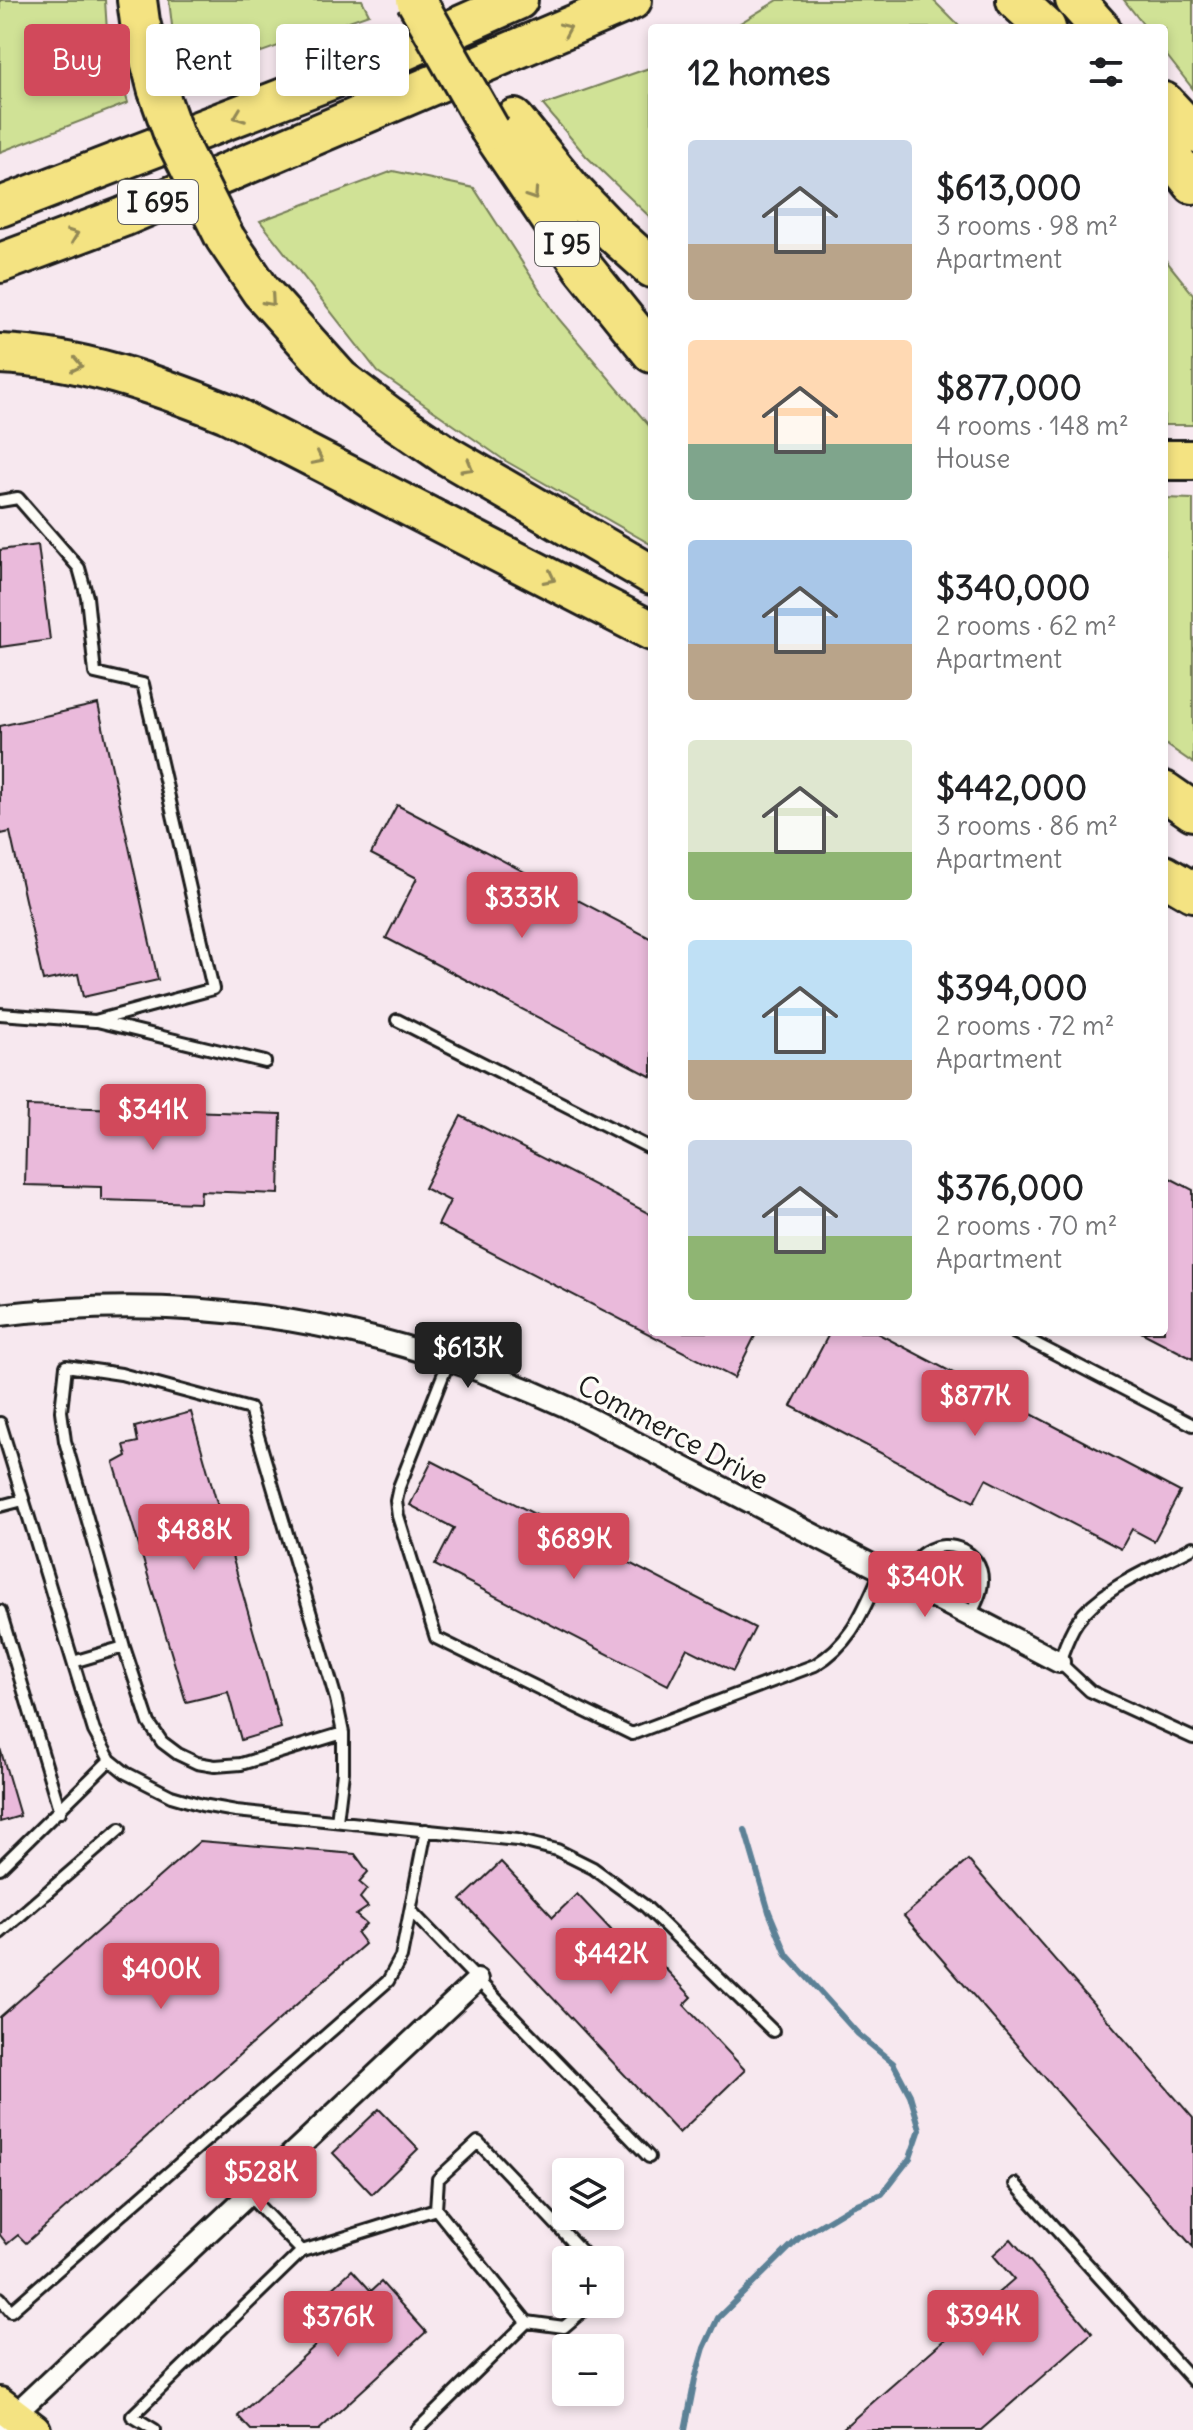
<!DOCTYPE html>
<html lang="en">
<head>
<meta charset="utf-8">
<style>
  :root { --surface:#fff; --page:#f2f2f2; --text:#202124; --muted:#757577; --accent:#d1495b }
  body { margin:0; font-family:Delius,sans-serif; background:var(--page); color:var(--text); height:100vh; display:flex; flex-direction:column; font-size:30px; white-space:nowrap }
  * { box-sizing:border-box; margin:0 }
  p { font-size:26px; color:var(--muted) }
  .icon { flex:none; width:44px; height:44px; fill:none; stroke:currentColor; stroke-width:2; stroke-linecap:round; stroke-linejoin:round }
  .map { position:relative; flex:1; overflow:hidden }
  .drawer { position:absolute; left:648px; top:24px; width:520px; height:1312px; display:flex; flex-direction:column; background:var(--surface); border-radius:8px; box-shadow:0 4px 12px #0003 }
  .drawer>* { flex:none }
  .guide { position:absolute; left:24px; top:24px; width:504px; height:72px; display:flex; gap:16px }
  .controls { position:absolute; left:552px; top:2158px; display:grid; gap:16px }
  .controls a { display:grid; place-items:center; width:72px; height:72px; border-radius:8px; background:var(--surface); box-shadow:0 4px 12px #0003; font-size:40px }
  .price { position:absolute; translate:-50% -68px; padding:0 18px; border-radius:8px; background:var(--accent); color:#fff; font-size:26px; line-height:52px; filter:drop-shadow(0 2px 4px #0008) }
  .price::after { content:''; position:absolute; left:50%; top:48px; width:24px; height:18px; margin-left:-12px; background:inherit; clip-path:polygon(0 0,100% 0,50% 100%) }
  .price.selected { background:#222; color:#fff }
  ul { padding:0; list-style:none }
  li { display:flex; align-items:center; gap:24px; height:200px; padding:0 40px }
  li span { display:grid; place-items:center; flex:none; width:224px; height:160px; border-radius:8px; color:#555 }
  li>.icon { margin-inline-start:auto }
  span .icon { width:96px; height:96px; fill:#fffc; stroke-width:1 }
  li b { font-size:34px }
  h2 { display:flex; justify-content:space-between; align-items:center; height:96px; padding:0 40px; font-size:34px }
  .tag { padding:0 28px; border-radius:8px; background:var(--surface); box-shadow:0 4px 12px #0003; font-size:28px; line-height:72px }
  .tag.selected { background:var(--accent); color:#fff }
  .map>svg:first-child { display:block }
</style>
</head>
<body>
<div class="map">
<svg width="1193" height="2430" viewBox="0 0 1193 2430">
  <rect width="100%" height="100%" fill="#f7e8ef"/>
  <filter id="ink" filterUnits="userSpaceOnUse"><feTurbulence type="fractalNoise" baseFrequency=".0125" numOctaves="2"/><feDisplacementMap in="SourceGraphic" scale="16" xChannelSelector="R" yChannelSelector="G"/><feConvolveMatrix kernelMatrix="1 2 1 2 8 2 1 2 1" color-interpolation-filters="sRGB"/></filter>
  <g filter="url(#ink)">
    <path fill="#d0e296" stroke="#767f59" stroke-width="2" d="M0,0H105L107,31L128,103L0,152Z
      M169,0H362L369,14L182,80L173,34Z
      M778,0H933L961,28H732Z
      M1124,0H1193V89L1164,52V28H1146Z
      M652,67V219L586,156L543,105Z
      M393,171L474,188L558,318L652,429V545L504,460L378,372L260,221Z
      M1164,258L1193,294V425H1164Z
      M1164,498L1193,499V763L1164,743Z"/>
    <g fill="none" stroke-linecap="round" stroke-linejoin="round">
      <path stroke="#5c8196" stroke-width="6" d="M685,2430L695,2379L704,2348L718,2318L799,2238L852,2206L882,2194L910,2158L920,2129L910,2095L893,2063L858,2034L787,1955L769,1912L745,1830"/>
    </g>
    <path fill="#eabadb" stroke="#1c1c1c" stroke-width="2" d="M38,545L50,640L0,647V550Z
      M98,704L158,980L83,997L78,974L43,981L10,832L1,834L0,830V726Z
      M397,805L652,939V1077L386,938L417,878L371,854Z
      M27,1106L281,1114L279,1194L201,1191L200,1203L101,1200V1187L25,1185Z
      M461,1116L652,1215V1332H757L734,1378L438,1225L450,1201L424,1188Z
      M1164,1175L1193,1190V1359L1141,1332H1164Z
      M830,1332H875L1180,1492L1154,1541L1132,1529L1121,1549L986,1479L974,1502L791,1406Z
      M191,1412L281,1728L241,1740L228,1692L186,1702L114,1463L127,1456L124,1445L138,1442L135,1427Z
      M432,1461L755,1628L733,1671L687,1648L668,1685L435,1565L454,1528L410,1505Z
      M0,1748L20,1816L0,1822Z
      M200,1841L355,1854L368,1872L359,1882L367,1889L360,1898L368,1907L356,1915L366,1924L357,1933L365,1944L26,2243L18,2235L7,2244L0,2235V2017Z
      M968,1860L1193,2118V2247L904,1916Z
      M501,1862L553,1917L577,1894L631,1951L640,1942L692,1997L684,2005L745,2070L679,2133L461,1900Z
      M379,2109L418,2149L372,2194L333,2153Z
      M1011,2239L1092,2333L981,2430H841L1014,2279L993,2255Z
      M352,2270L371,2291L381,2282L426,2332L319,2430H251L238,2416L337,2326L316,2303Z"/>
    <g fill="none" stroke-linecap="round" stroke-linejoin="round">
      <defs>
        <path id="service" d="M0,501L18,498L79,568L87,597L95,673L143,684L213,989L95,1021L0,1014
          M397,1020L652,1149
          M97,1021L265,1062
          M1013,1332L1193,1425
          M449,1360L399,1487L396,1501L398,1516L436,1638L632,1734L815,1665C853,1642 863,1610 881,1572
          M0,1423L94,1731L110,1760L126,1773L171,1796L202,1805L236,1811L517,1840L557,1850L593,1868L645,1906L773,2031
          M0,1506L23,1500
          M1193,1547C1156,1567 1101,1587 1077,1622C1069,1633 1064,1649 1059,1662L1090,1691L1193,1738
          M901,1582C908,1571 914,1559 925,1552C948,1537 982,1551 982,1580C982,1593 975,1605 970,1616
          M0,1611L60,1812
          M73,1662L124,1647
          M337,1821L343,1772V1733L241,1764L215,1766L197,1763L178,1754L162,1742L149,1723L124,1647L65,1441L61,1411L66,1366L121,1374L250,1409L336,1699L343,1733
          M0,1868L110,1760
          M411,1911L649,2157
          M0,1933L120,1829
          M1015,2184L1193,2381
          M248,2195L302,2251
          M436,2209L438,2179L478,2142L590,2260
          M610,2281L614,2285L610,2288
          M0,2298L11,2311L388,1981L401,1957L426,1830
          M527,2322L564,2327L591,2304
          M155,2430L132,2416L302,2251L436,2209L527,2322L417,2430"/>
        <path id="minor" d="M0,1315C201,1291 384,1323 567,1407L1059,1662
          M0,2428L477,1980"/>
        <path id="primary" d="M0,2404L34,2430"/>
        <path id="motorway" d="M137,0L140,22L158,91
          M1016,0L1046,28
          M1075,0L1100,28
          M1164,102L1193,133
          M514,119L571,189L615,235L652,268
          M490,130L583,267L652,353
          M1164,147L1193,184
          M0,207L390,57L518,0
          M225,238L261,291L340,379L389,416L446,455L652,575
          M0,263L123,217L632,0
          M0,354C79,357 155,384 227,413L652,631
          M1164,460H1193
          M1164,791L1193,811
          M1164,875L1193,892"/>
      </defs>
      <use href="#service" stroke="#1c1c1c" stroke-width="16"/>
      <use href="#minor" stroke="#1c1c1c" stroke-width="26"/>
      <use href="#primary" stroke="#1c1c1c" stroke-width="38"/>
      <use href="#motorway" stroke="#1c1c1c" stroke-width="44"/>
      <use href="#service" stroke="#fdfcf7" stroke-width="10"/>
      <use href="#minor" stroke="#fdfcf7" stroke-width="20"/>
      <use href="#primary" stroke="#f4e382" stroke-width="32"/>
      <use href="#motorway" stroke="#f4e382" stroke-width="38"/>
      <defs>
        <path id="motorway-bridge" d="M416,0L490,130
          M158,91L174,136L225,238"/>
      </defs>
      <use href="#motorway-bridge" stroke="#1c1c1c" stroke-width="44" stroke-linecap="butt"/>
      <use href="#motorway-bridge" stroke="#f4e382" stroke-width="38"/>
    </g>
    <defs><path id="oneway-chevron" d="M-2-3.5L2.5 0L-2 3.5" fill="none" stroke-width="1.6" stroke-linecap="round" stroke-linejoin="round" transform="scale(2)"/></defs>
    <g stroke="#938954">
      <use href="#oneway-chevron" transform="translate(566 29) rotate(-24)"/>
      <use href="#oneway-chevron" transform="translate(239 116) rotate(159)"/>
      <use href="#oneway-chevron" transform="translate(533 195) rotate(56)"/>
      <use href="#oneway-chevron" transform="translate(73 235) rotate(-21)"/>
      <use href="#oneway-chevron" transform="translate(270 301) rotate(49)"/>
      <use href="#oneway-chevron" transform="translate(77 365) rotate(12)"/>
      <use href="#oneway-chevron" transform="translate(318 459) rotate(27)"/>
      <use href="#oneway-chevron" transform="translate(468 467) rotate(30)"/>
      <use href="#oneway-chevron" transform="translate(550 578) rotate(27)"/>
    </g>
  </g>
  <g text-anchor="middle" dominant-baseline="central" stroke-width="7" stroke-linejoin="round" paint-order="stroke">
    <g fill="#fdfcf7" stroke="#605f5e" stroke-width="2">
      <rect x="118" y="180" width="80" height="44" rx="6"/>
      <rect x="535" y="222" width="64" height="44" rx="6"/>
    </g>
    <g font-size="26" font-weight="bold" fill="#1c1c1c">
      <text x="158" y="202">I 695</text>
      <text x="567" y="244">I 95</text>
    </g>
    <g font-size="28" fill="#1c1c1c" stroke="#fdfcf7">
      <text transform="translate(673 1432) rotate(28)">Commerce Drive</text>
    </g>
  </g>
</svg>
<div class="controls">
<a><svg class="icon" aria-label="layers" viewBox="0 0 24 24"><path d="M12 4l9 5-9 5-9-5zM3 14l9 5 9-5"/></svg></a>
<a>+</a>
<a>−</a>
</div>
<b class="price" style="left:522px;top:940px">$333K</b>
<b class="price" style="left:153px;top:1152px">$341K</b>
<b class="price selected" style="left:468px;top:1390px">$613K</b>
<b class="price" style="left:975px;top:1438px">$877K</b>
<b class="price" style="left:194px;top:1572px">$488K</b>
<b class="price" style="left:574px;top:1581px">$689K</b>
<b class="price" style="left:925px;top:1619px">$340K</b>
<b class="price" style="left:611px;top:1996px">$442K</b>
<b class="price" style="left:161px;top:2011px">$400K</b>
<b class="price" style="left:261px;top:2214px">$528K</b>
<b class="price" style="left:983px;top:2358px">$394K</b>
<b class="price" style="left:338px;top:2359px">$376K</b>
<div class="guide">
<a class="tag selected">Buy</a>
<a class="tag">Rent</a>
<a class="tag">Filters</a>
</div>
<section class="drawer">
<h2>12 homes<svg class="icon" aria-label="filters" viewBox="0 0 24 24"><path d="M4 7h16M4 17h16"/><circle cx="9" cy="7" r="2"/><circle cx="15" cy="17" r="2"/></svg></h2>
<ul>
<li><span style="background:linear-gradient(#c9d6e8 65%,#b9a48a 0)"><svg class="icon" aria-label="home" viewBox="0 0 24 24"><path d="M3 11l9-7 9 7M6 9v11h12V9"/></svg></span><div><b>$613,000</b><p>3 rooms · 98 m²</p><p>Apartment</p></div></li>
<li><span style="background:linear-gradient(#ffd9b3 65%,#7fa58c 0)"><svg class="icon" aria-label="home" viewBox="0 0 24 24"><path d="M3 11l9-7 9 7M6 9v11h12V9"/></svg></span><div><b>$877,000</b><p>4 rooms · 148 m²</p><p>House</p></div></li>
<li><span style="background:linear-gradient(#a9c7e8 65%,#b9a48a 0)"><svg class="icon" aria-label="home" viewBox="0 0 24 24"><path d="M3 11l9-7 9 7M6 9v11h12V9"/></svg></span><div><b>$340,000</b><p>2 rooms · 62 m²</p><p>Apartment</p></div></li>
<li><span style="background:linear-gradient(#dfe7d0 70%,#8fb573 0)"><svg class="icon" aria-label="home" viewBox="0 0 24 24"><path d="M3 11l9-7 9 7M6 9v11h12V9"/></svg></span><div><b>$442,000</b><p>3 rooms · 86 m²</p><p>Apartment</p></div></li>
<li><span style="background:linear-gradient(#bfe0f5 75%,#b9a48a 0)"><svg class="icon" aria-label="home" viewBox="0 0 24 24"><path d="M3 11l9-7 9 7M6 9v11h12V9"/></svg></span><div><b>$394,000</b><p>2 rooms · 72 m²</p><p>Apartment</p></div></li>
<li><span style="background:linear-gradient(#c9d6e8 60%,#8fb573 0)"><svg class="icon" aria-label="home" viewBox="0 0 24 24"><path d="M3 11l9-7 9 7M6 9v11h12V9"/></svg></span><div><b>$376,000</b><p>2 rooms · 70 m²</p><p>Apartment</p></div></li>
</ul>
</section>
</div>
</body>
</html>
